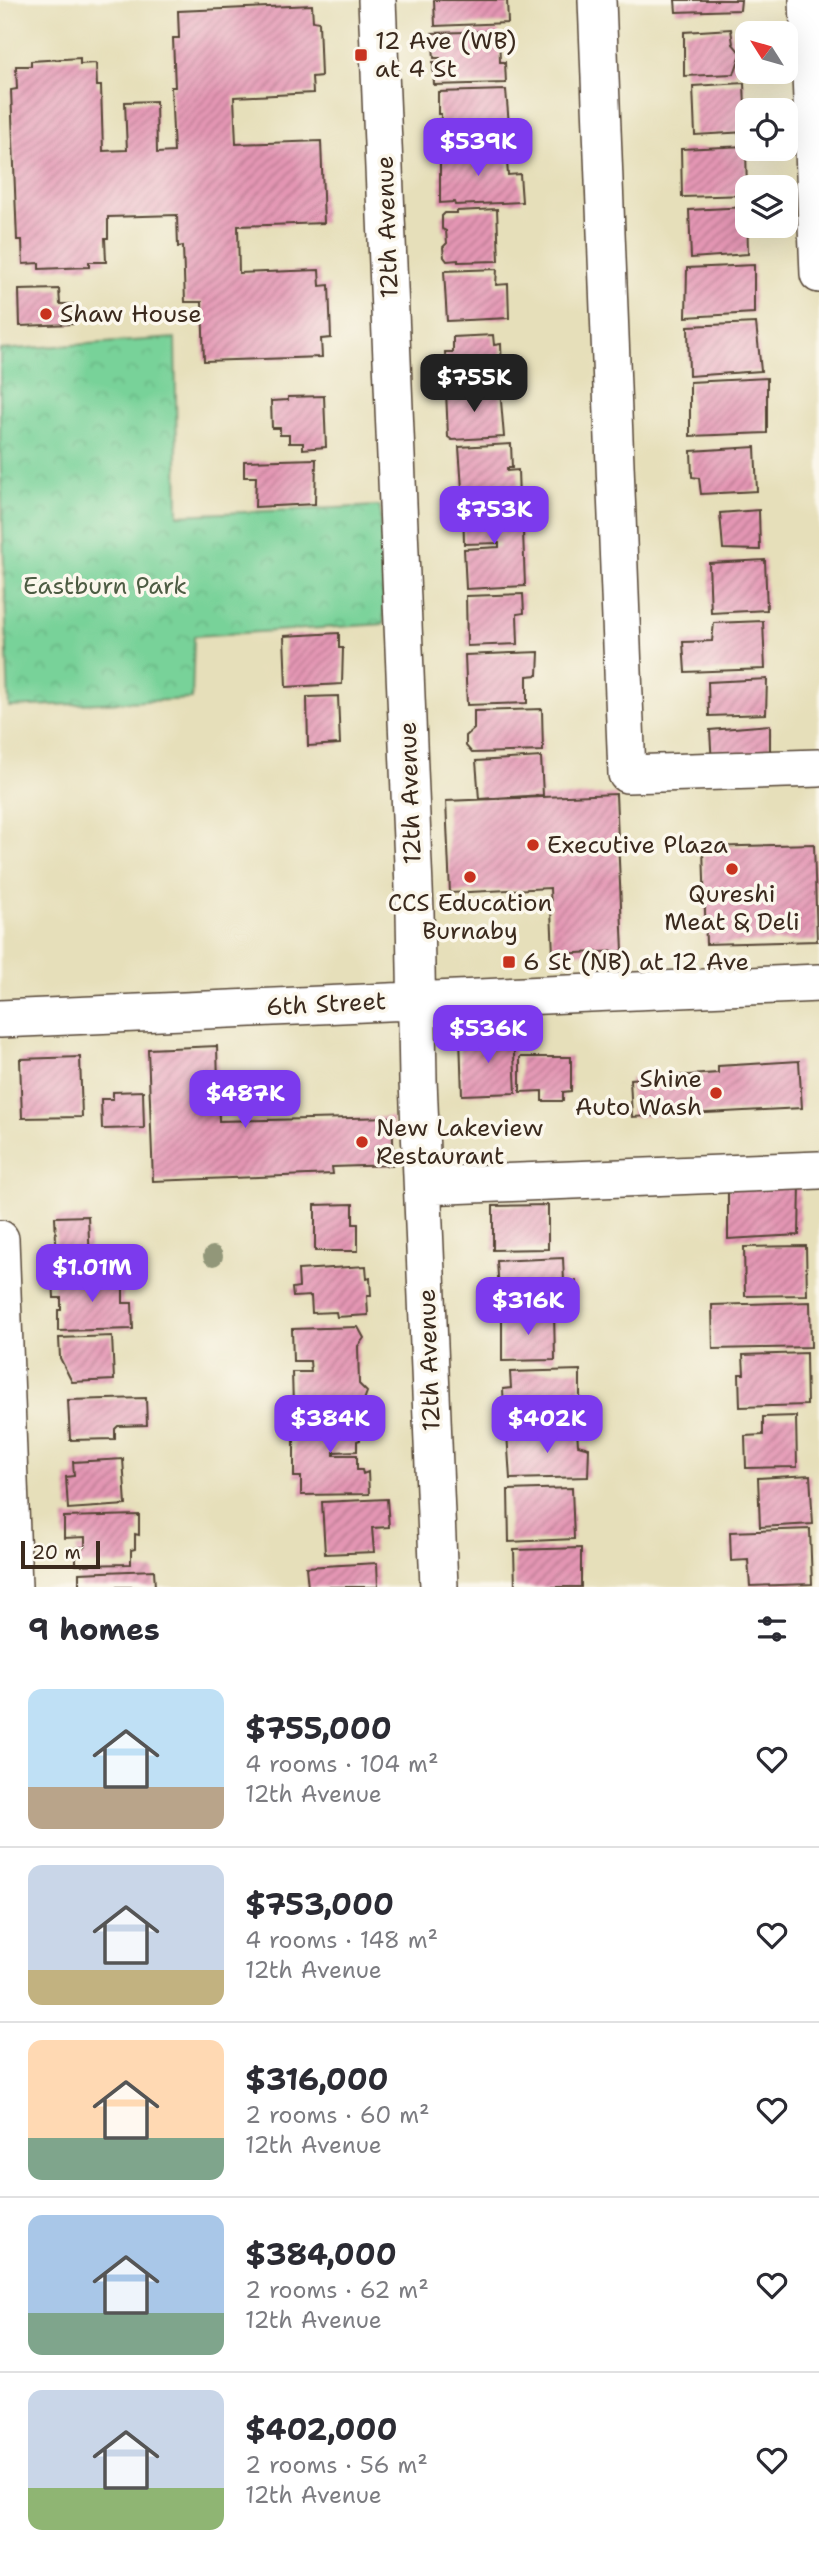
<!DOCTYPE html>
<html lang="en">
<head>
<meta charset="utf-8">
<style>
  :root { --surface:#fff; --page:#f7f7f7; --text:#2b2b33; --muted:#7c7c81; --line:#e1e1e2; --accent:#7c3aed }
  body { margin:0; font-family:"Shantell Sans",sans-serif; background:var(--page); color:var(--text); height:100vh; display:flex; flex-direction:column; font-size:26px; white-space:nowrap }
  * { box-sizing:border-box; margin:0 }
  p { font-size:23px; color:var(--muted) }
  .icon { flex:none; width:38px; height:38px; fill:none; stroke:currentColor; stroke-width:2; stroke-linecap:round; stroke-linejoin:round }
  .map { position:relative; height:1587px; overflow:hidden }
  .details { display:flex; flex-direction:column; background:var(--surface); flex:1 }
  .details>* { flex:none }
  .needle { width:46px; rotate:307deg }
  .fabs { position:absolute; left:735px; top:21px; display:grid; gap:14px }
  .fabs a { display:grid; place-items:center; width:63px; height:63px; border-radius:14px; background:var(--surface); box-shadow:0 7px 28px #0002; font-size:35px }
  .scale { position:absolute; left:21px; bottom:18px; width:79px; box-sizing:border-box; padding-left:7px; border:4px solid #3b2a1e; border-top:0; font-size:19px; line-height:24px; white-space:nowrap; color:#3b2a1e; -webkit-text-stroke:5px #fbf7ec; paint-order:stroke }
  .price { position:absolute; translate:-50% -60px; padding:0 16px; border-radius:14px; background:var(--accent); color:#fff; font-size:23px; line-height:46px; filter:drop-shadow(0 2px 4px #0008) }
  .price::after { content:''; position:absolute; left:50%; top:42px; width:21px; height:16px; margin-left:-10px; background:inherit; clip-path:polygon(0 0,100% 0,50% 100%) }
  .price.on { background:#222; color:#fff }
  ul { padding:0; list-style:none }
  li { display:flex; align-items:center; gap:21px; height:175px; padding:0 28px }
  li+li { border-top:2px solid var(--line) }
  li span { display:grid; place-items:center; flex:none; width:196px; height:140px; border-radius:14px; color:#555 }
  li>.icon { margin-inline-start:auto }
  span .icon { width:84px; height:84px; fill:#fffc; stroke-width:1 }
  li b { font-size:30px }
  h2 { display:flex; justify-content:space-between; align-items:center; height:84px; padding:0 28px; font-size:30px }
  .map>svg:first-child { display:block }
</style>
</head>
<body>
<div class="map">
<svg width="819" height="1587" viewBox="0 0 819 1587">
  <defs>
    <pattern id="park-crowns" width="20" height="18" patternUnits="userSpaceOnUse" patternTransform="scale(1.75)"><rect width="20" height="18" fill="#78d299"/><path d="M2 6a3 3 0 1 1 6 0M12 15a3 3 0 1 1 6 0" fill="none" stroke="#69b483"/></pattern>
    <pattern id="building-hatch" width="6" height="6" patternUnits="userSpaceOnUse" patternTransform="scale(1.75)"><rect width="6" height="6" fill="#e496b4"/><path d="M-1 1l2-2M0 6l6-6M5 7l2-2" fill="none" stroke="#ba7b92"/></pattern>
  </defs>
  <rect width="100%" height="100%" fill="#fbf7ec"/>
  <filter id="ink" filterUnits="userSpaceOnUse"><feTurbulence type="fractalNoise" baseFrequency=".0143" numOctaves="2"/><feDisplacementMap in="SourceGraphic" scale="14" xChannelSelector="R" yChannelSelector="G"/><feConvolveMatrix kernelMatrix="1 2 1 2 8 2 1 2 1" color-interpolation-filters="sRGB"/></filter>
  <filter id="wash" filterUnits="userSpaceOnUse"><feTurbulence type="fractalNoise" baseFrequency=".00686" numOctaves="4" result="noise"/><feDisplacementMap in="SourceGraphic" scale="28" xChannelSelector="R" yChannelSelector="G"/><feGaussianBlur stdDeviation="1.57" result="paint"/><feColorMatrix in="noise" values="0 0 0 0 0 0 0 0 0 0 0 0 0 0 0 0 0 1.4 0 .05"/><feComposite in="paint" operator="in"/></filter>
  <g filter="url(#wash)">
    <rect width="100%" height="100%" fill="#e6dfba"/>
    <path fill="url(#park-crowns)" stroke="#5a7e5c" stroke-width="2" d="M175,338L178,515L380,506L384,624L194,636L192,699L9,707L0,447V350Z"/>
    <g id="blocks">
      <path fill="url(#building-hatch)" d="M434,0H507L508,23L435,26Z
        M675,0H741L740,10L676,12Z
        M312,5L313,21L319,22L321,76L312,77L313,93L234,97L236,144L321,141L324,223L238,226L239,273L319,270L320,286L329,285L331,338L321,339L322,357L204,361L202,302H185L183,246L178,247L177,215L108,217V238H105L106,262H89V267L39,269V263L23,264L22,240H17L11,90L17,89L16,66H31V61L80,58V64L96,63L97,86H101L103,151L127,150L125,102L156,101L157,153L174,152L171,87H175L173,38H179L178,11Z
        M731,29L733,44L741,54L734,74L684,76V32Z
        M499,31L500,62H505L506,83L434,85L433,62H440V58H434L432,33Z
        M744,83L746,132L695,135L693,86Z
        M506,90L510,136L440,139L439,119H441V114H438V92Z
        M746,146L747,195L682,197L681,149Z
        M506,148L508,175L520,174L522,202L455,205L454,202L440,203V152Z
        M747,207L748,254L691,258L689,210Z
        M497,209L499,261L458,262V260L447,261L444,257L443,247L447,243L446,231L442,229V216L445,213H457V211Z
        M754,265V313L686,317L687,268Z
        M497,269L496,285L508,284L509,318L447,321L444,271Z
        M59,289L60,304H73V324L20,326L19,290Z
        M756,323L761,371L689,376L688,326Z
        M493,335L494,345L501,344L502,372H495V382L454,383V372H446L445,352H453V337Z
        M767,378V433L690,436V382Z
        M500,389L504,437L452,440L448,437L446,391Z
        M324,396L326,447L303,449V443H289V435H280V428H272L271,401L288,400V397Z
        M511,444L512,468H507V471L518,470L519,498L463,502L459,447Z
        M755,447L757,491L701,494L699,478L692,477L691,451Z
        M316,459L315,504L255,507L256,477H244V461Z
        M522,503L525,586L466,589L464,549L499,547V543L464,544L463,505Z
        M759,510L760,550L723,549L720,513Z
        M765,560L767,610L711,613L709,563Z
        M523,594L524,613L517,614L518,644L467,646L466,596Z
        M763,621L765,669L685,672L683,642L712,641L714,623Z
        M339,633V648H343L342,684L286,687L284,636Z
        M539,652L538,675L527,676V703L467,705L465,655Z
        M767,679L766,714L709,716L708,682Z
        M338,696L340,744L308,746L307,697Z
        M542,709L543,751L472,753L466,746V736L474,729V711Z
        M770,725V763L712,765L710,730Z
        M541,757L543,795L479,799L476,761Z
        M616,794L623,951L553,954L550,888L450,893L446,801Z
        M814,844L817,941L706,944L703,847Z
        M513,1035L516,1093L462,1095L460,1037Z
        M217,1046L219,1121L392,1117L394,1165L332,1167L333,1174L153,1181L148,1049Z
        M80,1057L82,1117L22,1118L20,1059Z
        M520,1057H571V1091L563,1092V1101H542V1091L520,1092Z
        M799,1061L802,1108L632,1117L630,1079L718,1073V1066Z
        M143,1091L144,1128L102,1129L101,1099H113V1092Z
        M800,1184L799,1235L728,1239V1187Z
        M353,1204V1224H358V1251H315V1205Z
        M548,1205V1249L493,1250V1206Z
        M88,1216L90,1263L57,1265L55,1217Z
        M806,1246L807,1295L745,1296L744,1247Z
        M563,1258L564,1282L576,1281L577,1304L500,1308L497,1261Z
        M366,1266L367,1279L370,1278L371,1296H367L368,1315L337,1317L336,1312L312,1313L311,1296L293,1297L292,1288L299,1287L298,1270Z
        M123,1276V1303H132L133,1329L58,1331V1310H61V1298H54L53,1278Z
        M810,1302L811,1347L713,1349L712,1305Z
        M554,1312L555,1360L502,1361V1313Z
        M358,1327L364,1338L358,1346L359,1384L367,1392L364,1400L360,1403L293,1405L292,1372H311L310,1361H293L292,1329Z
        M112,1336L114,1380L72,1382L60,1358L59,1338Z
        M806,1353L807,1405L740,1407L739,1374H744L743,1355Z
        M580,1370V1420L505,1424L503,1389L511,1388L510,1372Z
        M146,1398L147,1425L118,1426L115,1429V1439L70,1440L68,1400Z
        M363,1413V1430H360V1440L357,1441V1451L334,1452V1455H357V1470H362L363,1474L368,1472L369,1494L301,1495V1477H294V1435L302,1434V1414Z
        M796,1416L797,1467L746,1468L745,1436L763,1435V1417Z
        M577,1429L578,1445L589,1448L588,1477L510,1479L507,1433Z
        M123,1459L126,1505L68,1509L66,1477L74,1476L73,1462Z
        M810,1475L813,1524L760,1527L758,1478Z
        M572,1488L574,1539L509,1542L508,1490Z
        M387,1499L389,1527L372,1528L374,1552L325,1554L322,1502Z
        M139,1515V1535L135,1534V1549L131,1550V1564L76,1565V1548L85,1547V1537L64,1538V1517Z
        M810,1529L812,1584L750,1586L748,1560L731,1561L730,1532Z
        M581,1548V1587H515L514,1550Z
        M377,1563L378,1587H308L306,1567Z
        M154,1570L155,1587H79V1573Z"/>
    </g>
  </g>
  <g filter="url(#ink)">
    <use href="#blocks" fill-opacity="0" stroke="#554535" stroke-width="2"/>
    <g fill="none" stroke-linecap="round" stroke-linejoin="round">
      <defs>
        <path id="minor" d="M377,0L415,912L418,1080L439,1587
          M597,0L627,774L819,768
          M808,0L819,274
          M0,1019L819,983
          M423,1186L819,1170
          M0,1239L13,1587"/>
      </defs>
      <use href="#minor" stroke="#554535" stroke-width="40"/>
      <use href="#minor" stroke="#fff" stroke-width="37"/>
    </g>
    <circle fill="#929779" cx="213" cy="1256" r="10"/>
  </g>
  <g fill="#c8321e" stroke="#fbf7ec" stroke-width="2.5">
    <rect x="354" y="48" width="14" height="14" rx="3.5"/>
    <circle cx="46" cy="314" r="7"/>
    <circle cx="533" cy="845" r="7"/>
    <circle cx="732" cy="869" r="7"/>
    <circle cx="470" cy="877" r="7"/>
    <rect x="502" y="955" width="14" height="14" rx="3.5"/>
    <circle cx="716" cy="1093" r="7"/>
    <circle cx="362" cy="1142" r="7"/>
  </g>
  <g text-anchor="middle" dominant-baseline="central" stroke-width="7" stroke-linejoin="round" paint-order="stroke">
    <g font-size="24" fill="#3b2a1e" stroke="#fbf7ec" text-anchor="start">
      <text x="375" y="41">12 Ave (WB)<tspan x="375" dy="28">at 4 St</tspan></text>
      <text x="60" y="314">Shaw House</text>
      <text x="547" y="845">Executive Plaza</text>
      <text x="732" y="894" text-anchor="middle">Qureshi<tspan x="732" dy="28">Meat &amp; Deli</tspan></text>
      <text x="470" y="903" text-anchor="middle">CCS Education<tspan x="470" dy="28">Burnaby</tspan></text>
      <text x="523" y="962">6 St (NB) at 12 Ave</text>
      <text x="702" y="1079" text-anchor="end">Shine<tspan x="702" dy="28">Auto Wash</tspan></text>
      <text x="376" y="1128">New Lakeview<tspan x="376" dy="28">Restaurant</tspan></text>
    </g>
    <g font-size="24" fill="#3b2a1e" stroke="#fbf7ec">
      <text transform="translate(387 227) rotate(-92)">12th Avenue</text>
      <text transform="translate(410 793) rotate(-92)">12th Avenue</text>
      <text transform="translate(326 1004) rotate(-3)">6th Street</text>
      <text transform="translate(429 1360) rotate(-92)">12th Avenue</text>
    </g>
    <g font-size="24" fill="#4d5c43" stroke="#fbf7ec">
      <text x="105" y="586">Eastburn Park</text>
    </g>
  </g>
</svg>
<div class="fabs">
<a><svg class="needle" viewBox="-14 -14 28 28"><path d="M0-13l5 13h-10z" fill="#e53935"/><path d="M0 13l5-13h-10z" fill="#7c7c81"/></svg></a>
<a><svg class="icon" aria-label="locate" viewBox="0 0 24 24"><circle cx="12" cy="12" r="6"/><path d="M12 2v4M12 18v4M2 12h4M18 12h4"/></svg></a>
<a><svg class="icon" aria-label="layers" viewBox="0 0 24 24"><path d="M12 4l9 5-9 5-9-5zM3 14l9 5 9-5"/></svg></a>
</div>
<div class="scale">20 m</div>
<b class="price" style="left:478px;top:178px">$539K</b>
<b class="price on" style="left:474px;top:414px">$755K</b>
<b class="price" style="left:494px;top:546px">$753K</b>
<b class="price" style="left:488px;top:1065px">$536K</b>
<b class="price" style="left:245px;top:1130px">$487K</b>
<b class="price" style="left:92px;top:1304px">$1.01M</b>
<b class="price" style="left:528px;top:1337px">$316K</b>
<b class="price" style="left:330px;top:1455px">$384K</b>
<b class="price" style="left:547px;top:1455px">$402K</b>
</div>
<section class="details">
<h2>9 homes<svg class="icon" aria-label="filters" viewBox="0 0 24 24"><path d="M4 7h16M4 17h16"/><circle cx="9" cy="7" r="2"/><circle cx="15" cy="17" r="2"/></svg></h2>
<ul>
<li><span style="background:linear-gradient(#bfe0f5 70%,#b9a48a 0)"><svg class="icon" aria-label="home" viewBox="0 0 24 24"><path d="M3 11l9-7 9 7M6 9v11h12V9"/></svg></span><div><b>$755,000</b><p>4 rooms · 104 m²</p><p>12th Avenue</p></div><svg class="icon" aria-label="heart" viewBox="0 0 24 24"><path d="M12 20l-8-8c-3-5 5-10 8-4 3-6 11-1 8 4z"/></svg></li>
<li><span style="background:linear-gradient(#c9d6e8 75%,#c2b280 0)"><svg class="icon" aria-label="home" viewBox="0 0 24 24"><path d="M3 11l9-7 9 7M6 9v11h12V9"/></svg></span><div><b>$753,000</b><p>4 rooms · 148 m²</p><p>12th Avenue</p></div><svg class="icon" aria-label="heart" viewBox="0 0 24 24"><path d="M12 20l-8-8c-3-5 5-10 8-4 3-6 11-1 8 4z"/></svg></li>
<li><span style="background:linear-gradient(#ffd9b3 70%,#7fa58c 0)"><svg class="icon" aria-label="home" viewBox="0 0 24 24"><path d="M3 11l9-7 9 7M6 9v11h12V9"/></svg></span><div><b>$316,000</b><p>2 rooms · 60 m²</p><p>12th Avenue</p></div><svg class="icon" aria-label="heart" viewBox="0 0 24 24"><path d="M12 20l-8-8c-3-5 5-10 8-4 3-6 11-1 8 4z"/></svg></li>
<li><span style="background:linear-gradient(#a9c7e8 70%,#7fa58c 0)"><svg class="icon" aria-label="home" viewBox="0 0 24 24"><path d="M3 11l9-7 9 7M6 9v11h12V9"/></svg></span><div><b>$384,000</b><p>2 rooms · 62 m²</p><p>12th Avenue</p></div><svg class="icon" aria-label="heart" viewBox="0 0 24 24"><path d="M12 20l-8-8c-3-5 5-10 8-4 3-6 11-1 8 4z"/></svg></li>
<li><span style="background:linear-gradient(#c9d6e8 70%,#8fb573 0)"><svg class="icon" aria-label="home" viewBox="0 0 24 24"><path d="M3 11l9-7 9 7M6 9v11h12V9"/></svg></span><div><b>$402,000</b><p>2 rooms · 56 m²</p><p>12th Avenue</p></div><svg class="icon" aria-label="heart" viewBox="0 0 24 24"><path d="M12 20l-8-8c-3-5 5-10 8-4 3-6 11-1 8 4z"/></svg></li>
</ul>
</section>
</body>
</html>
